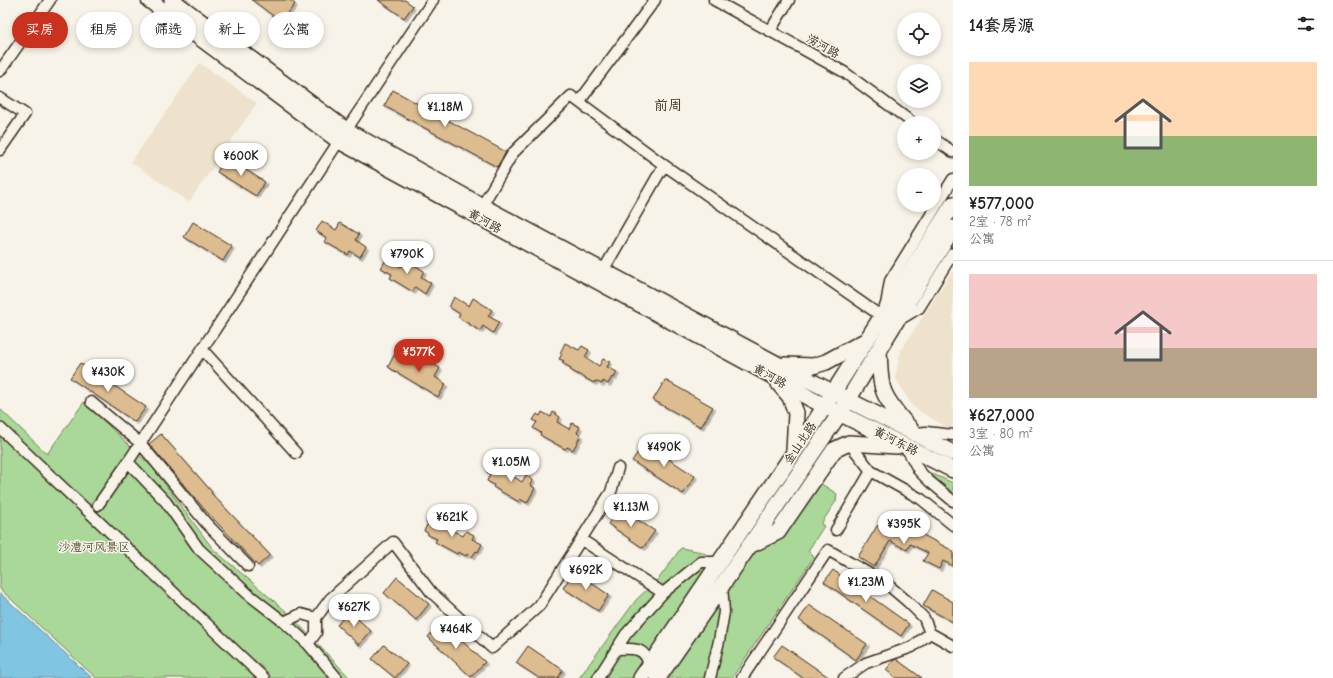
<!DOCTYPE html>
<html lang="zh">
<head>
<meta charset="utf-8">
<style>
  :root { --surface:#fff; --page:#f2f2f2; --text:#222; --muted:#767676; --line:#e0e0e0; --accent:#c8321e }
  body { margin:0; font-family:"Comic Neue","LXGW WenKai TC",sans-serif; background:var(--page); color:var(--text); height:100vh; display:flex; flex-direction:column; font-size:15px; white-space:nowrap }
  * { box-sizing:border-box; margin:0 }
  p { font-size:13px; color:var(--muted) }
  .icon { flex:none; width:22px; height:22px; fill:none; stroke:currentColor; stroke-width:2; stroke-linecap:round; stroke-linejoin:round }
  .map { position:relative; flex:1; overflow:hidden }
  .panel { display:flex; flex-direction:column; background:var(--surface); width:380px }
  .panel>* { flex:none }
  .guide { position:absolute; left:12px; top:12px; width:380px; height:36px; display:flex; gap:8px }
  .controls { position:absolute; left:897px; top:12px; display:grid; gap:8px }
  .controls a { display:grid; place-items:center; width:44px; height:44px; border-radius:50%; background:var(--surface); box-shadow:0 2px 6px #0003; font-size:20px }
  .price { position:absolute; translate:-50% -34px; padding:0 9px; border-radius:14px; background:#fff; color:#222; font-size:13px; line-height:26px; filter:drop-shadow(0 1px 2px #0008) }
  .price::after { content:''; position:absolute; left:50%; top:24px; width:12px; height:9px; margin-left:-6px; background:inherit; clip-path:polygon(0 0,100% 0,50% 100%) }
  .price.current { background:var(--accent); color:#fff }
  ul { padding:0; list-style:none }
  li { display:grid; align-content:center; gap:8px; height:212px; padding:0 16px }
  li+li { border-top:1px solid var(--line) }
  li span { display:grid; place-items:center; height:124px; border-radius:0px; color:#555 }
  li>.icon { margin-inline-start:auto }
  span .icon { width:72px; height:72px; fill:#fffc; stroke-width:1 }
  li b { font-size:17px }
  h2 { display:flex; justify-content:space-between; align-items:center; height:48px; padding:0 16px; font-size:17px }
  .pill { padding:0 14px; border-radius:18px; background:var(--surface); box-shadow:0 2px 6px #0003; font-size:14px; line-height:36px }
  .pill.current { background:var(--accent); color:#fff }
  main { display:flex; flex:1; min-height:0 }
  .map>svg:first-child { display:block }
</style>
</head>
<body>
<main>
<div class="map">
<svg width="953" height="678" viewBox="0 0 953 678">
  <defs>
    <filter id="shadow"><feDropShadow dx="2.5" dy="2.5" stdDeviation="0" flood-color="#0004"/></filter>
  </defs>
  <rect width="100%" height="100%" fill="#f7f3e8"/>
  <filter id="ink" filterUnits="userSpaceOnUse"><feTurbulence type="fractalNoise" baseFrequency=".025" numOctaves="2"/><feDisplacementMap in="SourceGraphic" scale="8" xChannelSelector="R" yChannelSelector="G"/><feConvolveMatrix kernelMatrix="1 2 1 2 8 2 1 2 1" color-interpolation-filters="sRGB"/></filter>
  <g filter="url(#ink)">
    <path fill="#efe2cd" d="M200,63L257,103L189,202L131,162Z
      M953,270V428L946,427L913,407L895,377L901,350Z"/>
    <path fill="#a9d898" stroke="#72815b" d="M84,402L153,468L213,549L287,612L350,678H96L0,589V409L47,454Z
      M926,471L953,483V495L929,475Z
      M809,476L837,494L836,501L821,524L824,526L808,551L814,557L732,678H579L636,600L660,577L681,548L702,552L735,573L800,479Z"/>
    <path fill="#80c5e1" stroke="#648793" d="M0,593L92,678H0Z"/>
    <path fill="#ddbc8f" stroke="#3b2a1e" filter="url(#shadow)" d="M252,0H290L295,4L281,22Z
      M378,0H405L413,6L404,18Z
      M393,90L506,152L497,167L384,106Z
      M226,157L265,182L256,196L217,172Z
      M322,221L336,230L340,223L359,234L356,240L366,247L360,257L350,251L348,255L325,242L327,238L316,231Z
      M193,222L232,246L223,261L184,237Z
      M387,258L401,267L405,259L424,271L421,277L431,283L425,294L415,287L413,292L390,278L392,274L381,268Z
      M454,297L469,306L473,298L492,310L488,316L499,322L493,333L483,326L480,331L458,317L460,314L449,307Z
      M565,343L579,350L582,346L589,350L585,357L599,366L603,359L610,362L607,367L617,372L614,378L612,377L608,384L603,381L602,384L595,381L594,383L570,370L571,368L562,363L564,361L559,359L562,354L560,353Z
      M412,353L440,368L435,377L446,384L438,397L388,367L394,355L407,362Z
      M80,363L146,407L135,422L70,378Z
      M665,380L713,407L701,427L653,400Z
      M542,412L551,417L553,412L560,417L557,422L569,429L572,423L580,427L577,433L581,435L573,450L567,447L565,449L540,435L541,433L533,428L537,422L533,420L537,414L540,416Z
      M161,434L212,492L211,493L270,555L258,566L205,510L149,444Z
      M644,443L695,476L683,494L632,461Z
      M496,464L504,469L507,465L514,469L511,475L522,482L526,475L533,480L530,485L535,488L527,503L520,499L519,502L493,487L494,485L487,481L490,474L487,472L490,466L493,468Z
      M619,508L655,531L643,548L608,524Z
      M430,516L443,523L445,519L453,523L450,529L463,536L466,531L474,535L472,539L482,544L478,552L476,551L472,557L467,554L466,556L458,552L457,554L435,542L437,539L428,535V533L424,531L428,523L426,522Z
      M899,522L953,551V566L943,561L939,569L923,561L928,553L910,544L907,550L890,541L874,567L858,557L877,526Z
      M833,570L909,624L901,636L824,582Z
      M574,571L609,595L598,611L563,588Z
      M397,577L429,604L416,620L384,593Z
      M932,590L953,602V622L923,606Z
      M809,605L867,644L856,660L799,620Z
      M349,611L371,631L359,645L337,625Z
      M441,622L485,662L471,677L428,637Z
      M384,645L407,664L395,678L372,659Z
      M782,645L830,678H803L773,657Z
      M528,646L563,670L558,678H539L516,663Z
      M896,659L922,678H896L886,670L893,661Z"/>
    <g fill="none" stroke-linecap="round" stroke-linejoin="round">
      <defs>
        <path id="street" d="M714,0L844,72L913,123
          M770,31L789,0
          M0,71L50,0
          M0,98L25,114L0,150
          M579,102L655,0
          M934,139L953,152
          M482,206L513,153L571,96L664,165L881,316
          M600,276L664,165
          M886,305L890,281L953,179
          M899,320L919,308L953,253
          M202,349L296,453
          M91,402L140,443L206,523L248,566
          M0,428L264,678
          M915,433L926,432L953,435
          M849,443L871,471L921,499L953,525
          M906,447L919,471L929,481L953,501
          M128,462L166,502L199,549L248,594L284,622L308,644L337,678
          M98,505L128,462L339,141L433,0
          M836,530L871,471
          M582,540L663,593
          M284,622L301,614L316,618
          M308,644L316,633V618L330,599L393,542L431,592L492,648L539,606L611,492L618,468
          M616,649C633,648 646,647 649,666
          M598,678L626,634L663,593L701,562H721
          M710,678L719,641L724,612L722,585
          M742,678L828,550L887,584L908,602L924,618L930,633L953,646
          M844,678L866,663L912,647L930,633"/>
        <path id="secondary" d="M149,0L339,141L774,377L811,399L953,470
          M172,0L346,130L482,206L779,365L953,453
          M879,350C880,363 879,380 884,392C888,402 902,420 910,428
          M785,365L813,366L826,362L863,342
          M779,384L790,397L796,413L794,451
          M751,545L778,532L834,450L849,443L897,446
          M641,678L814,423L953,204
          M658,678L750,545L840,413L953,228"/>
      </defs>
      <use href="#street" stroke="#3b2a1e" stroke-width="13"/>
      <use href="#secondary" stroke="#3b2a1e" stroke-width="18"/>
      <use href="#street" stroke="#f7f3e8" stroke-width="10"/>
      <use href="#secondary" stroke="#f7f3e8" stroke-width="15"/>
    </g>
  </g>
  <g text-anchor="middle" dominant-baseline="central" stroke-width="3" stroke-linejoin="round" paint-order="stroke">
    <g font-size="12" fill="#3b2a1e" stroke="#f7f3e8">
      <text transform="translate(823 46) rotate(29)">涝河路</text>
      <text transform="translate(485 221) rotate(29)">黄河路</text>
      <text transform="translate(770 376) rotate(29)">黄河路</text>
      <text transform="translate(896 441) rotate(27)">黄河东路</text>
      <text transform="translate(800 443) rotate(-56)">金山北路</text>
    </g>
    <g font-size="12" fill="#56563c" stroke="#f7f3e8">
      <text x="94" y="547">沙澧河风景区</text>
    </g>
    <g font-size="14" fill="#3b2a1e" stroke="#f7f3e8">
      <text x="668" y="105">前周</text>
    </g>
  </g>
</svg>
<div class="controls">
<a><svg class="icon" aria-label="locate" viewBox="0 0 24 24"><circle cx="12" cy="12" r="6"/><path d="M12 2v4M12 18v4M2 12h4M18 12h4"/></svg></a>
<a><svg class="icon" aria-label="layers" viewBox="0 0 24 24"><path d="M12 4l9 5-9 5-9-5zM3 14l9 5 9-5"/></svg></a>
<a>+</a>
<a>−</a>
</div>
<b class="price" style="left:445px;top:128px">¥1.18M</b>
<b class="price" style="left:241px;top:177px">¥600K</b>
<b class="price" style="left:407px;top:275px">¥790K</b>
<b class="price current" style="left:419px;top:373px">¥577K</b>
<b class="price" style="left:108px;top:393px">¥430K</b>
<b class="price" style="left:664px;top:468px">¥490K</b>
<b class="price" style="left:511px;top:483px">¥1.05M</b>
<b class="price" style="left:631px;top:528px">¥1.13M</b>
<b class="price" style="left:452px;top:538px">¥621K</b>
<b class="price" style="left:904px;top:545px">¥395K</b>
<b class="price" style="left:586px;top:591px">¥692K</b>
<b class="price" style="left:866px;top:603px">¥1.23M</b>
<b class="price" style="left:354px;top:628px">¥627K</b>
<b class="price" style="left:456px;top:650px">¥464K</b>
<div class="guide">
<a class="pill current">买房</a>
<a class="pill">租房</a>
<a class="pill">筛选</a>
<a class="pill">新上</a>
<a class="pill">公寓</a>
</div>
</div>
<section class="panel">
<h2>14套房源<svg class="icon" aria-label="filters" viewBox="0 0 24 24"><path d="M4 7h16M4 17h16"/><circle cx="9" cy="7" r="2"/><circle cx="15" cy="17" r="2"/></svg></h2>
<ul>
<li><span style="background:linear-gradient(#ffd9b3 60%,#8fb573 0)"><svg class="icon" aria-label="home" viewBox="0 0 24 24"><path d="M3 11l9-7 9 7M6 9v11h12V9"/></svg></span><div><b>¥577,000</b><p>2室 · 78 m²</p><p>公寓</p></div></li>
<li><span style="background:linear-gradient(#f6c9c9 60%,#b9a48a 0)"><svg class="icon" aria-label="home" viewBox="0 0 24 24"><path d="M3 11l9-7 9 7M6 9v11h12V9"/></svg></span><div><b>¥627,000</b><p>3室 · 80 m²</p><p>公寓</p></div></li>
</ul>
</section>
</main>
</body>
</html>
